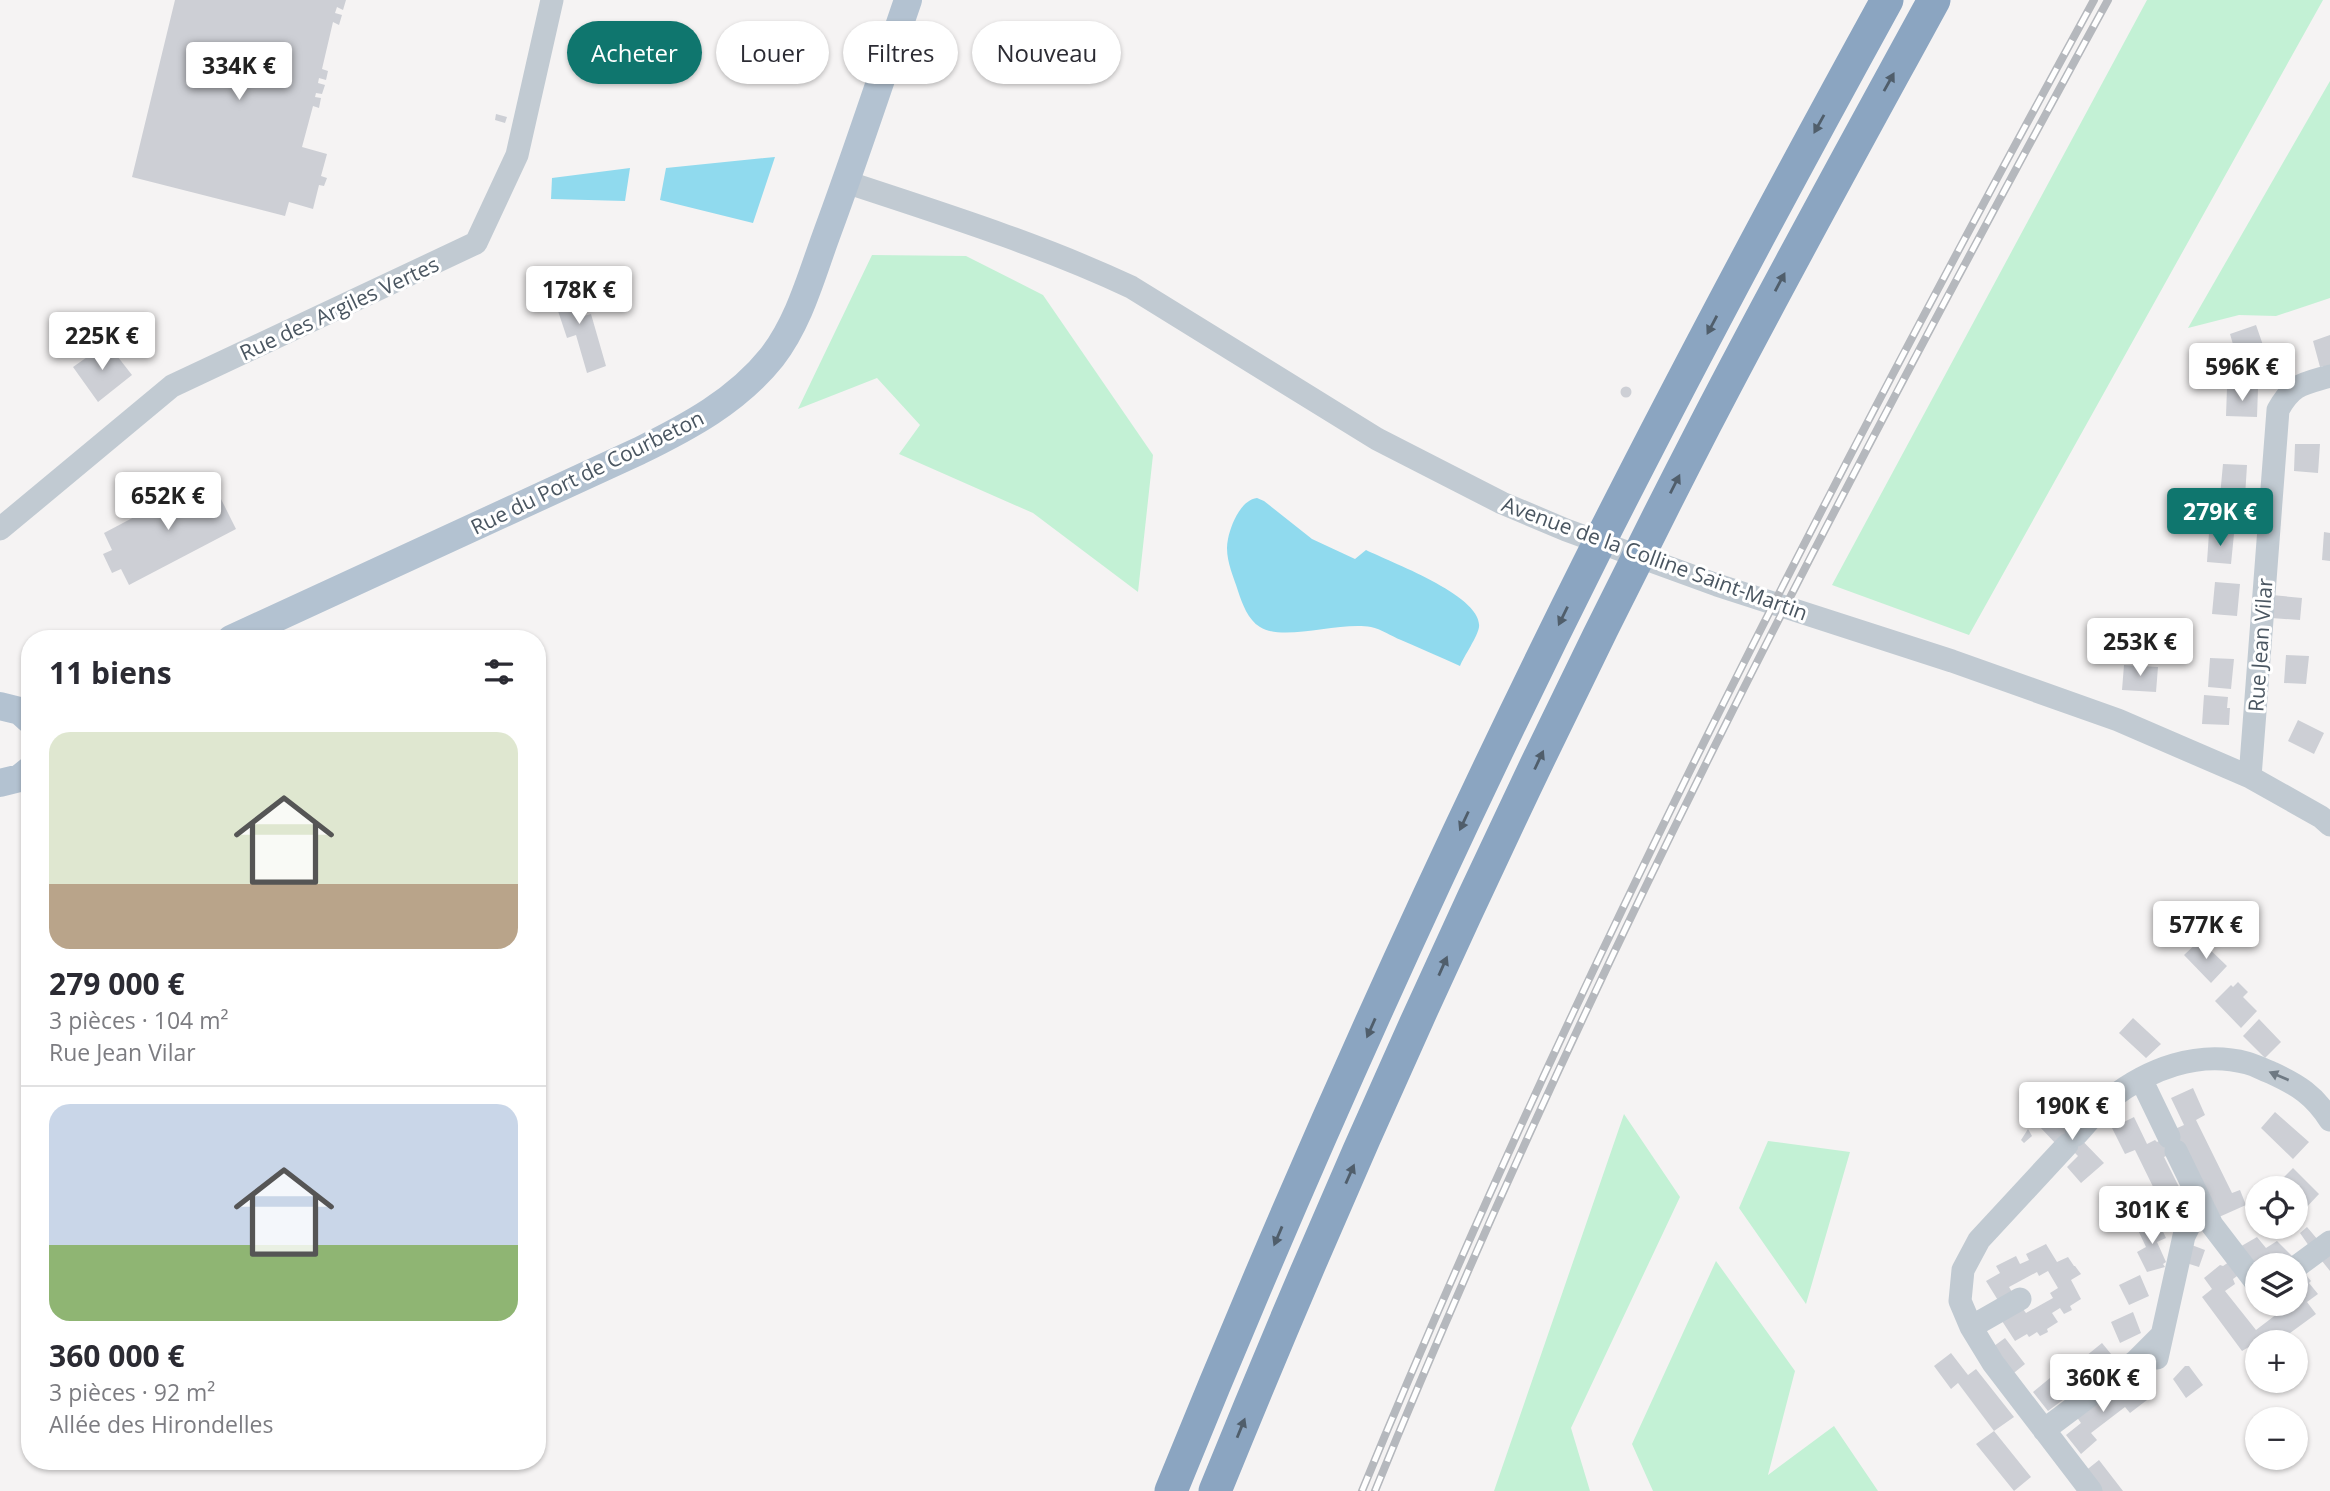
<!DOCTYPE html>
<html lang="fr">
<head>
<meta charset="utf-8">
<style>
  :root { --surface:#fff; --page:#f2f2f3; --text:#2b2b33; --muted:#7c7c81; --line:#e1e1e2; --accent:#0f766e }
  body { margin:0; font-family:"Open Sans",sans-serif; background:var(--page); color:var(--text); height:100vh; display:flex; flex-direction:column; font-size:26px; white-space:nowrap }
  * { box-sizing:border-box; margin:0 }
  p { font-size:23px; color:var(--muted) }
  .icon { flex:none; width:38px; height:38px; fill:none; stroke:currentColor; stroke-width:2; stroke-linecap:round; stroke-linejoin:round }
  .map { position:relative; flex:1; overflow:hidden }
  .panel { position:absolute; left:21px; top:630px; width:525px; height:840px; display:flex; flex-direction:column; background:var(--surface); border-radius:28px; box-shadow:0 2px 5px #0004 }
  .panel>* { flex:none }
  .top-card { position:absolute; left:567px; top:21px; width:665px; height:63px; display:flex; gap:14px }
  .buttons { position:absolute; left:2245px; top:1176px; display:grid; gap:14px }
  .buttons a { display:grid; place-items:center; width:63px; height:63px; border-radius:50%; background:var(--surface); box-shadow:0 2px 5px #0004; font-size:35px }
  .price { position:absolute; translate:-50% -60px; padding:0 16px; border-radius:7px; background:#fff; color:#222; font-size:23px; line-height:46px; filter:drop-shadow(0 2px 4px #0008) }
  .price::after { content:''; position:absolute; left:50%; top:42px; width:21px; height:16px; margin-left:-10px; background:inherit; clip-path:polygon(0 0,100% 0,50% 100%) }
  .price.current { background:var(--accent); color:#fff }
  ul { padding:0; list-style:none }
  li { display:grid; align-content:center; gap:14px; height:371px; padding:0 28px }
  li+li { border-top:2px solid var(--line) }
  li span { display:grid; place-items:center; height:217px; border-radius:21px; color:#555 }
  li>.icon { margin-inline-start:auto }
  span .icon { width:126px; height:126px; fill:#fffc; stroke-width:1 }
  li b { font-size:30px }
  h2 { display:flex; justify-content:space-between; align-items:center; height:84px; padding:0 28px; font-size:30px }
  .chip { padding:0 24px; border-radius:32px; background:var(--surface); box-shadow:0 2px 5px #0004; font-size:24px; line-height:63px }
  .chip.current { background:var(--accent); color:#fff }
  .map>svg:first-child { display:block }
</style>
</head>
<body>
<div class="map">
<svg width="2330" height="1491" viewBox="0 0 2330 1491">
  <rect width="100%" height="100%" fill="#f5f3f3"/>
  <path fill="#c3f1d5" d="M2147,0H2323L1969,635L1832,585Z
    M2330,81V298L2276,316L2239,315L2188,328Z
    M872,255L966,256L1043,295L1153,455L1138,592L1033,513L899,454L920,425L877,378L798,409Z
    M1624,1114L1680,1197L1571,1428L1590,1491H1494Z
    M1768,1141L1850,1152L1806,1304L1739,1208Z
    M1716,1261L1795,1371L1768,1475L1834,1426L1878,1491H1653L1632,1444Z"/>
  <path fill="#90daee" d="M775,157L753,223L660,200L666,168Z
    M630,168L625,201L551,199L552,178Z
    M1257,498L1264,501L1312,539L1355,559L1366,550C1390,562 1483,596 1479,627C1478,636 1464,656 1460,666C1440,657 1420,648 1401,640C1391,636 1381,629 1371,627C1340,621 1284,642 1260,627C1248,620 1242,603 1238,591C1233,575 1224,557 1228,539C1231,524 1241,500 1257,498Z"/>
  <path fill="#cdcfd5" d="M175,0H346L343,10L337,7L335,13L342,15L339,25L333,22L322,69L328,71L326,80L319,78L318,83L325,85L322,94L316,93L315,97L321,98L319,108L313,106L302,147L327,154L321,176L327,178L324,186L319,185L313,209L289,202L285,216L132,177Z
    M496,114L507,117L505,123L495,120Z
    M573,282L584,316L591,314L606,366L587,373L576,335L567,338L551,290Z
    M2256,325L2264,348L2237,358L2230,334Z
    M2330,335V365L2320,367L2313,341Z
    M107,343L132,375L98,402L73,367Z
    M1620.5 392a5.5 5.5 0 1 1 11 0a5.5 5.5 0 1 1-11 0Z
    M2227,388L2258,389L2257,417L2226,416Z
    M2295,444H2320L2318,473L2294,471Z
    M2223,464L2247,465L2245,497L2220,496Z
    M210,477L236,529L129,585L121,569L112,573L103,554L112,550L104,533Z
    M2324,532L2330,533V561L2322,560Z
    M2209,533L2234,534L2231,564L2207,562Z
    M2215,582L2240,584L2237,616L2212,614Z
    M2272,595L2302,598L2300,620L2271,618Z
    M2286,655L2309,656L2306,684L2284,683Z
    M2210,658L2234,659L2231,689L2208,687Z
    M2124,665L2158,667L2156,692L2122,690Z
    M2204,695L2228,697L2227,708H2230L2229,725L2202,724Z
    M2298,720L2324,733L2314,754L2288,741Z
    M2200,940L2227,966L2211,983L2184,955Z
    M2238,982L2248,992L2243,997L2257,1011L2241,1028L2215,1001L2231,985L2233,987Z
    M2133,1018L2161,1044L2146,1058L2119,1033Z
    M2259,1019L2281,1042L2265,1058L2243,1036Z
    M2193,1088L2205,1115L2196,1120L2232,1193L2240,1190L2246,1205L2219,1217L2184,1147L2164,1157L2182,1193L2177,1206L2181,1207L2175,1224L2157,1219L2161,1203L2135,1150L2125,1154L2112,1128L2134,1117L2147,1144L2155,1140L2157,1142L2176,1133L2175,1129L2184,1125L2171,1098Z
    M2062,1105L2069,1112L2075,1108L2082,1116L2071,1129L2104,1163L2081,1183L2067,1167L2078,1156L2062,1140L2057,1145L2039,1126Z
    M2275,1112L2309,1142L2293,1159L2261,1128Z
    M2028,1129L2032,1136L2024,1143L2021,1140Z
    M2293,1168L2319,1194L2304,1210L2296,1203V1188H2281L2277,1184Z
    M2157,1219L2166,1238L2157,1242L2166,1262L2163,1264L2165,1267L2147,1272L2137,1252L2146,1247L2137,1228Z
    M2307,1227L2318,1240L2309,1246L2300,1233Z
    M2257,1237L2266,1248L2277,1241L2292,1256L2288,1259L2293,1265H2268L2265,1262L2258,1265V1267L2251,1266L2233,1279L2235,1284L2225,1291L2256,1330L2290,1304H2296V1270L2302,1278L2306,1275L2311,1281L2309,1283L2318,1294L2307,1302L2316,1314L2278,1342H2258V1349L2254,1344L2242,1351L2202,1297L2212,1289L2204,1278L2220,1265L2223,1266L2241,1254L2238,1248Z
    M2046,1244L2057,1262L2068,1257L2074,1266H2075L2081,1274L2071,1280L2081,1299L2070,1306L2072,1310L2064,1314L2060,1308L2052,1313L2058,1322L2047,1329L2048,1332L2040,1336L2037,1332L2029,1337L2027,1334L2015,1341L2002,1321L2023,1309L2026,1313L2053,1298L2050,1293L2058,1288L2048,1271L2039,1276L2037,1272L2009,1287L2012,1292L1999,1302L1986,1281L2000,1273L1996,1266L2016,1256L2020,1264L2029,1260L2026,1254Z
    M2189,1244L2205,1250L2199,1267L2183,1262Z
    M2330,1255V1271L2322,1261Z
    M2140,1275L2149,1296L2129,1305L2119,1285Z
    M2133,1312L2141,1333L2120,1343L2111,1322Z
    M2005,1338L2025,1364L2010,1376L1990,1349Z
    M2102,1343L2116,1360L2100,1373L2105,1379L2070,1406L2064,1399L2048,1411L2033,1392L2050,1378L2057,1388L2090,1362L2086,1356Z
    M1951,1353L1968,1375L1976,1369L2014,1417L1994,1431L1958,1383L1951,1389L1934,1366Z
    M2185,1366H2189L2203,1385L2186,1398L2173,1379Z
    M2132,1382L2147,1400L2130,1413L2125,1407L2091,1433L2097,1440L2081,1454L2066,1435L2081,1423L2076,1416L2111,1388L2117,1394Z
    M1994,1431L2031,1477L2014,1491L1976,1444Z
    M2099,1460L2123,1491H2098L2084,1472Z"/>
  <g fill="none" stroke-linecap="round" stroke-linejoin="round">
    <path stroke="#c1cad2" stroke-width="23" d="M846,182C943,214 1039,244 1131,287L1377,439L1502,503L1566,530L1717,585L1952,661L2118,720L2250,777L2321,817L2330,825
      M0,529L172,386L476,243L517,155L552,0
      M2250,777L2278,410C2292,384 2303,384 2330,376
      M2141,1079L2169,1137
      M2076,1135C2087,1123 2098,1109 2110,1099C2148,1069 2198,1050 2247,1063C2255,1065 2264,1070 2272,1073C2298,1085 2314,1095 2330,1120
      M2067,1145L1979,1240L1963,1270L1960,1301L1971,1327L1993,1363L2091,1491
      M2176,1151L2212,1225L2258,1285
      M2296,1267L2330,1242
      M1971,1327L2020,1299
      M2157,1358L2184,1236L2192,1220L2204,1209
      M2044,1430L2136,1361L2162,1335"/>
    <path stroke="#b3c2d1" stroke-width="28" d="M231,639L639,451C688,427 737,401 772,357C799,322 811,277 826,236C855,158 881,79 908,0
      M0,706L20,711L30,720
      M0,783L20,778L30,770"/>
    <path stroke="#8ba5c1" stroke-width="33" d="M1171,1491C1300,1173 1441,858 1595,551C1689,365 1787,182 1887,0
      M1215,1491C1362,1129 1526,772 1705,425C1779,282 1857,141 1934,0"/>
    <defs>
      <path id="rail" d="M1362,1491C1573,978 1828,486 2094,0
        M1375,1491C1584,978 1842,486 2108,0"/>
    </defs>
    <use href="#rail" stroke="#b5b8bd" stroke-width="8"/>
    <use href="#rail" stroke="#fff" stroke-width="5" stroke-dasharray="16" stroke-linecap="butt"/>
  </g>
  <defs><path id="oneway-solid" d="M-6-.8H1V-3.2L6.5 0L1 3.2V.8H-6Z" transform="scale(1.75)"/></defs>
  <g fill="#505e6b">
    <use href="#oneway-solid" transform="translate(1889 82) rotate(-61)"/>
    <use href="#oneway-solid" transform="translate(1819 124) rotate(119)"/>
    <use href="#oneway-solid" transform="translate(1780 282) rotate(-62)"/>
    <use href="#oneway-solid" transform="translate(1712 325) rotate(118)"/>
    <use href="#oneway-solid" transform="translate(1675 484) rotate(-63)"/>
    <use href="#oneway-solid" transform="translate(1563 616) rotate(116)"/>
    <use href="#oneway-solid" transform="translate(1539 760) rotate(-65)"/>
    <use href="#oneway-solid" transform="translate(1464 821) rotate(115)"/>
    <use href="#oneway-solid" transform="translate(1443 966) rotate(-66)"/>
    <use href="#oneway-solid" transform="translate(1371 1028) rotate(114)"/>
    <use href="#oneway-solid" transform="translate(1350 1174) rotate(-66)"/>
    <use href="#oneway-solid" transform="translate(1278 1236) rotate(113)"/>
    <use href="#oneway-solid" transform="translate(1241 1428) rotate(-68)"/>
  </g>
  <use fill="#6e7983" href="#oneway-solid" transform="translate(2279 1076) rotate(-157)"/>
  <g text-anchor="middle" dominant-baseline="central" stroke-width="6" stroke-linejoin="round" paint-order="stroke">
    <g font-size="21" fill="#4a5661" stroke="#fff">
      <text transform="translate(339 308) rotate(-25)">Rue des Argiles Vertes</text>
      <text transform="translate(587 472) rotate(-26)">Rue du Port de Courbeton</text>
      <text transform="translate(1655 558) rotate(20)">Avenue de la Colline Saint-Martin</text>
      <text transform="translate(2260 645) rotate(-86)">Rue Jean Vilar</text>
    </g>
  </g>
</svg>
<div class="buttons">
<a><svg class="icon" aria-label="locate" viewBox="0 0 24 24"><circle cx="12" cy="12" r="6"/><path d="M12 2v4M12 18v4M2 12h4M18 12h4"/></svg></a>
<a><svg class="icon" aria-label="layers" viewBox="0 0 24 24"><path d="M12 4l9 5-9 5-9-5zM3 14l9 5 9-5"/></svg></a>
<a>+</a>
<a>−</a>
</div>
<b class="price" style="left:239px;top:102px">334K €</b>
<b class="price" style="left:579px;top:326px">178K €</b>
<b class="price" style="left:102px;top:372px">225K €</b>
<b class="price" style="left:2242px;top:403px">596K €</b>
<b class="price" style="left:168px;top:532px">652K €</b>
<b class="price current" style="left:2220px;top:548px">279K €</b>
<b class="price" style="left:2140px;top:678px">253K €</b>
<b class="price" style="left:2206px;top:961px">577K €</b>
<b class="price" style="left:2072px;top:1142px">190K €</b>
<b class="price" style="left:2152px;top:1246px">301K €</b>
<b class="price" style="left:2103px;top:1414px">360K €</b>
<div class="top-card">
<a class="chip current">Acheter</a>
<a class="chip">Louer</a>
<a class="chip">Filtres</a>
<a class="chip">Nouveau</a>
</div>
<section class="panel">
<h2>11 biens<svg class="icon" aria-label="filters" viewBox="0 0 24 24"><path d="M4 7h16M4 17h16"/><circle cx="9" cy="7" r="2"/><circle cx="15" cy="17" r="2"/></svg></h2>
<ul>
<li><span style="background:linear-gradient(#dfe7d0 70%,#b9a48a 0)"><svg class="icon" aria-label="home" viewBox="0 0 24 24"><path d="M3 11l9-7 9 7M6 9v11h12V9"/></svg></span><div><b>279 000 €</b><p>3 pièces · 104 m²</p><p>Rue Jean Vilar</p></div></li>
<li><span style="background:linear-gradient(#c9d6e8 65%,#8fb573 0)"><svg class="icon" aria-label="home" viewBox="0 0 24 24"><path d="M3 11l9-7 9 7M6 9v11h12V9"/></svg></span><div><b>360 000 €</b><p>3 pièces · 92 m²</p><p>Allée des Hirondelles</p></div></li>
</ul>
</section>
</div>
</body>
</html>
